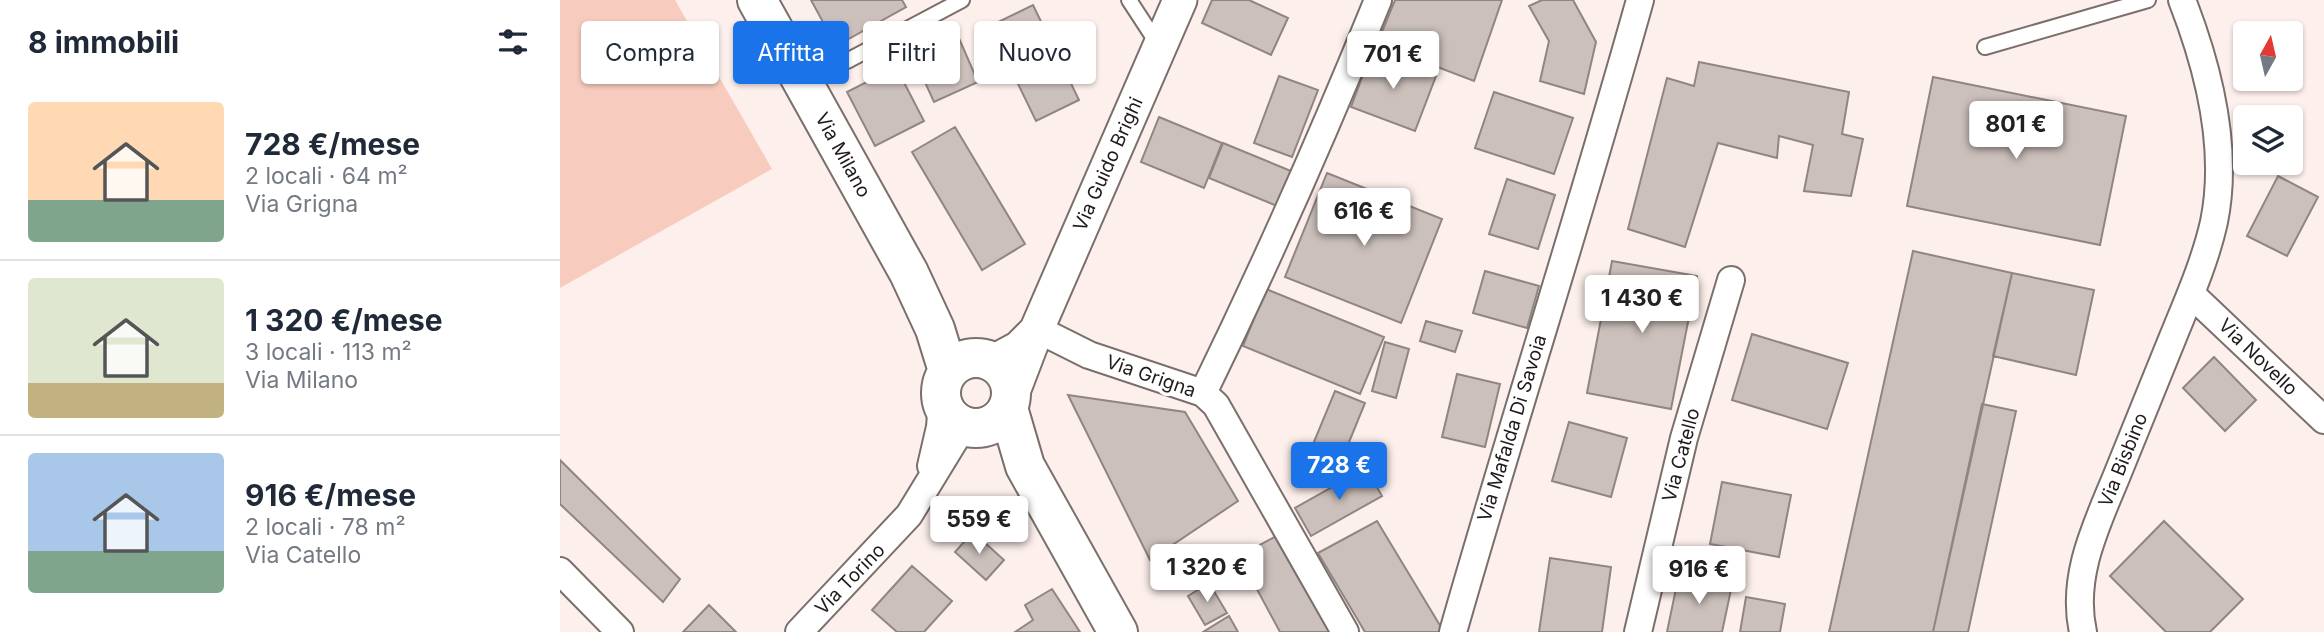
<!DOCTYPE html>
<html lang="it">
<head>
<meta charset="utf-8">
<style>
  :root { --surface:#fff; --page:#f6f6f7; --text:#1f2937; --muted:#747a83; --line:#e0e1e3; --accent:#1a73e8 }
  body { margin:0; font-family:Inter,sans-serif; background:var(--page); color:var(--text); height:100vh; display:flex; flex-direction:column; font-size:26px; white-space:nowrap }
  * { box-sizing:border-box; margin:0 }
  p { font-size:23px; color:var(--muted) }
  .icon { flex:none; width:38px; height:38px; fill:none; stroke:currentColor; stroke-width:2; stroke-linecap:round; stroke-linejoin:round }
  .map { position:relative; flex:1; overflow:hidden }
  .details { display:flex; flex-direction:column; background:var(--surface); width:560px }
  .details>* { flex:none }
  .guide { position:absolute; left:21px; top:21px; width:665px; height:63px; display:flex; gap:14px }
  .needle { width:46px; rotate:8deg }
  .controls { position:absolute; left:1673px; top:21px; display:grid; gap:14px }
  .controls a { display:grid; place-items:center; width:70px; height:70px; border-radius:7px; background:var(--surface); box-shadow:0 2px 5px #0004; font-size:35px }
  .price { position:absolute; translate:-50% -60px; padding:0 16px; border-radius:7px; background:#fff; color:#222; font-size:23px; line-height:46px; filter:drop-shadow(0 2px 4px #0008) }
  .price::after { content:''; position:absolute; left:50%; top:42px; width:21px; height:16px; margin-left:-10px; background:inherit; clip-path:polygon(0 0,100% 0,50% 100%) }
  .price.selected { background:var(--accent); color:#fff }
  ul { padding:0; list-style:none }
  li { display:flex; align-items:center; gap:21px; height:175px; padding:0 28px }
  li+li { border-top:2px solid var(--line) }
  li span { display:grid; place-items:center; flex:none; width:196px; height:140px; border-radius:7px; color:#555 }
  li>.icon { margin-inline-start:auto }
  span .icon { width:84px; height:84px; fill:#fffc; stroke-width:1 }
  li b { font-size:30px }
  h2 { display:flex; justify-content:space-between; align-items:center; height:84px; padding:0 28px; font-size:30px }
  .tag { padding:0 24px; border-radius:7px; background:var(--surface); box-shadow:0 2px 5px #0004; font-size:24px; line-height:63px }
  .tag.selected { background:var(--accent); color:#fff }
  main { display:flex; flex:1; min-height:0 }
  .map>svg:first-child { display:block }
</style>
</head>
<body>
<main>
<section class="details">
<h2>8 immobili<svg class="icon" aria-label="filters" viewBox="0 0 24 24"><path d="M4 7h16M4 17h16"/><circle cx="9" cy="7" r="2"/><circle cx="15" cy="17" r="2"/></svg></h2>
<ul>
<li><span style="background:linear-gradient(#ffd9b3 70%,#7fa58c 0)"><svg class="icon" aria-label="home" viewBox="0 0 24 24"><path d="M3 11l9-7 9 7M6 9v11h12V9"/></svg></span><div><b>728 €/mese</b><p>2 locali · 64 m²</p><p>Via Grigna</p></div></li>
<li><span style="background:linear-gradient(#dfe7d0 75%,#c2b280 0)"><svg class="icon" aria-label="home" viewBox="0 0 24 24"><path d="M3 11l9-7 9 7M6 9v11h12V9"/></svg></span><div><b>1 320 €/mese</b><p>3 locali · 113 m²</p><p>Via Milano</p></div></li>
<li><span style="background:linear-gradient(#a9c7e8 70%,#7fa58c 0)"><svg class="icon" aria-label="home" viewBox="0 0 24 24"><path d="M3 11l9-7 9 7M6 9v11h12V9"/></svg></span><div><b>916 €/mese</b><p>2 locali · 78 m²</p><p>Via Catello</p></div></li>
</ul>
</section>
<div class="map">
<svg width="1764" height="632" viewBox="0 0 1764 632">
  <rect width="100%" height="100%" fill="#fdf0ec"/>
  <path fill="#f7ccbe" d="M0,0H115L212,169L0,288Z"/>
  <path fill="#ccc0bc" stroke="#918581" stroke-width="2" d="M251,0H342L346,7L276,46Z
    M652,0H689L728,18L711,55L642,23Z
    M835,0H942L914,81L817,44Z
    M982,0H1013L1036,42L1024,94L980,81L989,41L969,6Z
    M473,5L519,100L476,121L430,26Z
    M398,36L418,82L374,102L353,56Z
    M812,51L876,76L855,131L791,107Z
    M1139,62L1289,92L1282,134L1303,139L1291,196L1244,191L1253,145L1219,136L1217,158L1158,143L1125,247L1068,229L1107,78L1134,86Z
    M336,67L364,121L315,146L287,92Z
    M719,76L758,90L732,157L694,143Z
    M1373,77L1566,116L1540,245L1347,206Z
    M934,92L1013,118L994,174L915,148Z
    M599,117L662,143L644,188L581,162Z
    M395,127L465,244L422,270L352,152Z
    M663,143L731,171L717,206L649,178Z
    M767,173L882,219L841,323L725,277Z
    M1718,176L1758,197L1727,256L1687,236Z
    M947,179L995,195L978,249L929,234Z
    M1353,251L1452,273L1373,632H1269Z
    M1052,261L1137,276L1111,409L1027,393Z
    M925,271L979,286L967,328L913,313Z
    M1452,273L1534,290L1516,375L1433,356Z
    M706,289L824,337L800,394L683,346Z
    M866,321L902,331L895,352L860,341Z
    M1192,334L1288,363L1267,429L1172,400Z
    M825,342L849,349L836,398L812,391Z
    M1654,357L1696,400L1665,431L1623,388Z
    M897,374L940,384L925,447L882,437Z
    M775,391L805,403L774,479L744,466Z
    M508,395L625,412L678,501L590,560Z
    M1422,404L1456,411L1408,632H1373Z
    M1009,422L1067,438L1051,497L992,481Z
    M0,460L120,579L103,602L0,504Z
    M806,468L822,496L751,536L735,508Z
    M1162,482L1231,495L1219,557L1150,544Z
    M817,521L884,632H805L758,553Z
    M1604,521L1683,599L1650,632H1606L1550,576Z
    M413,532L444,560L426,580L395,552Z
    M722,533L775,632H720L679,556Z
    M990,558L1051,567L1042,632H979Z
    M352,566L392,601L364,632H337L312,610Z
    M1119,574L1172,585L1162,632H1107Z
    M649,583L667,613L645,625L628,596Z
    M492,589L520,632H455L473,620L465,605Z
    M1186,597L1225,604L1220,632H1180Z
    M149,605L176,632H123Z
    M669,616L678,632H643Z"/>
  <g fill="none" stroke-linecap="round" stroke-linejoin="round">
    <defs>
      <path id="service" d="M569,0L599,46
        M1425,47L1588,0
        M287,61L402,0"/>
      <path id="minor" d="M1631,294L1764,420
        M477,329L529,355L643,393L656,405L785,632
        M643,393C706,264 764,133 818,0
        M371,466L380,427L382,402
        M0,571L60,632
        M239,632L349,515L396,438L406,426
        M893,632C953,421 1021,212 1080,0
        M1078,632L1124,438L1171,280
        M1523,632C1511,578 1535,528 1555,480C1574,432 1594,385 1613,337C1628,300 1645,262 1654,222C1669,148 1649,69 1622,0"/>
      <path id="tertiary" d="M433,362L459,348L476,331
        M451,397L477,329L620,0"/>
      <path id="secondary" d="M197,0L349,273L375,329L388,371
        M381 393a35 35 0 1 1 70 0a35 35 0 1 1-70 0Z
        M448,408L465,466L558,632"/>
    </defs>
    <use href="#service" stroke="#7a6f6b" stroke-width="18"/>
    <use href="#minor" stroke="#7a6f6b" stroke-width="30"/>
    <use href="#tertiary" stroke="#7a6f6b" stroke-width="37"/>
    <use href="#secondary" stroke="#7a6f6b" stroke-width="42"/>
    <use href="#service" stroke="#fff" stroke-width="14"/>
    <use href="#minor" stroke="#fff" stroke-width="26"/>
    <use href="#tertiary" stroke="#fff" stroke-width="33"/>
    <use href="#secondary" stroke="#fff" stroke-width="38"/>
  </g>
  <g text-anchor="middle" dominant-baseline="central" stroke-width="7" stroke-linejoin="round" paint-order="stroke">
    <g font-size="19" fill="#201b1a" stroke="#fff">
      <text transform="translate(283 155) rotate(61)">Via Milano</text>
      <text transform="translate(548 164) rotate(-66)">Via Guido Brighi</text>
      <text transform="translate(1698 357) rotate(44)">Via Novello</text>
      <text transform="translate(591 376) rotate(19)">Via Grigna</text>
      <text transform="translate(952 428) rotate(-73)">Via Mafalda Di Savoia</text>
      <text transform="translate(1121 455) rotate(-75)">Via Catello</text>
      <text transform="translate(1563 460) rotate(-68)">Via Bisbino</text>
      <text transform="translate(290 579) rotate(-46)">Via Torino</text>
    </g>
  </g>
</svg>
<div class="controls">
<a><svg class="needle" viewBox="-14 -14 28 28"><path d="M0-13l5 13h-10z" fill="#e53935"/><path d="M0 13l5-13h-10z" fill="#747a83"/></svg></a>
<a><svg class="icon" aria-label="layers" viewBox="0 0 24 24"><path d="M12 4l9 5-9 5-9-5zM3 14l9 5 9-5"/></svg></a>
</div>
<b class="price" style="left:833px;top:91px">701 €</b>
<b class="price" style="left:1456px;top:161px">801 €</b>
<b class="price" style="left:804px;top:248px">616 €</b>
<b class="price" style="left:1082px;top:335px">1 430 €</b>
<b class="price selected" style="left:779px;top:502px">728 €</b>
<b class="price" style="left:419px;top:556px">559 €</b>
<b class="price" style="left:647px;top:604px">1 320 €</b>
<b class="price" style="left:1139px;top:606px">916 €</b>
<div class="guide">
<a class="tag">Compra</a>
<a class="tag selected">Affitta</a>
<a class="tag">Filtri</a>
<a class="tag">Nuovo</a>
</div>
</div>
</main>
</body>
</html>
